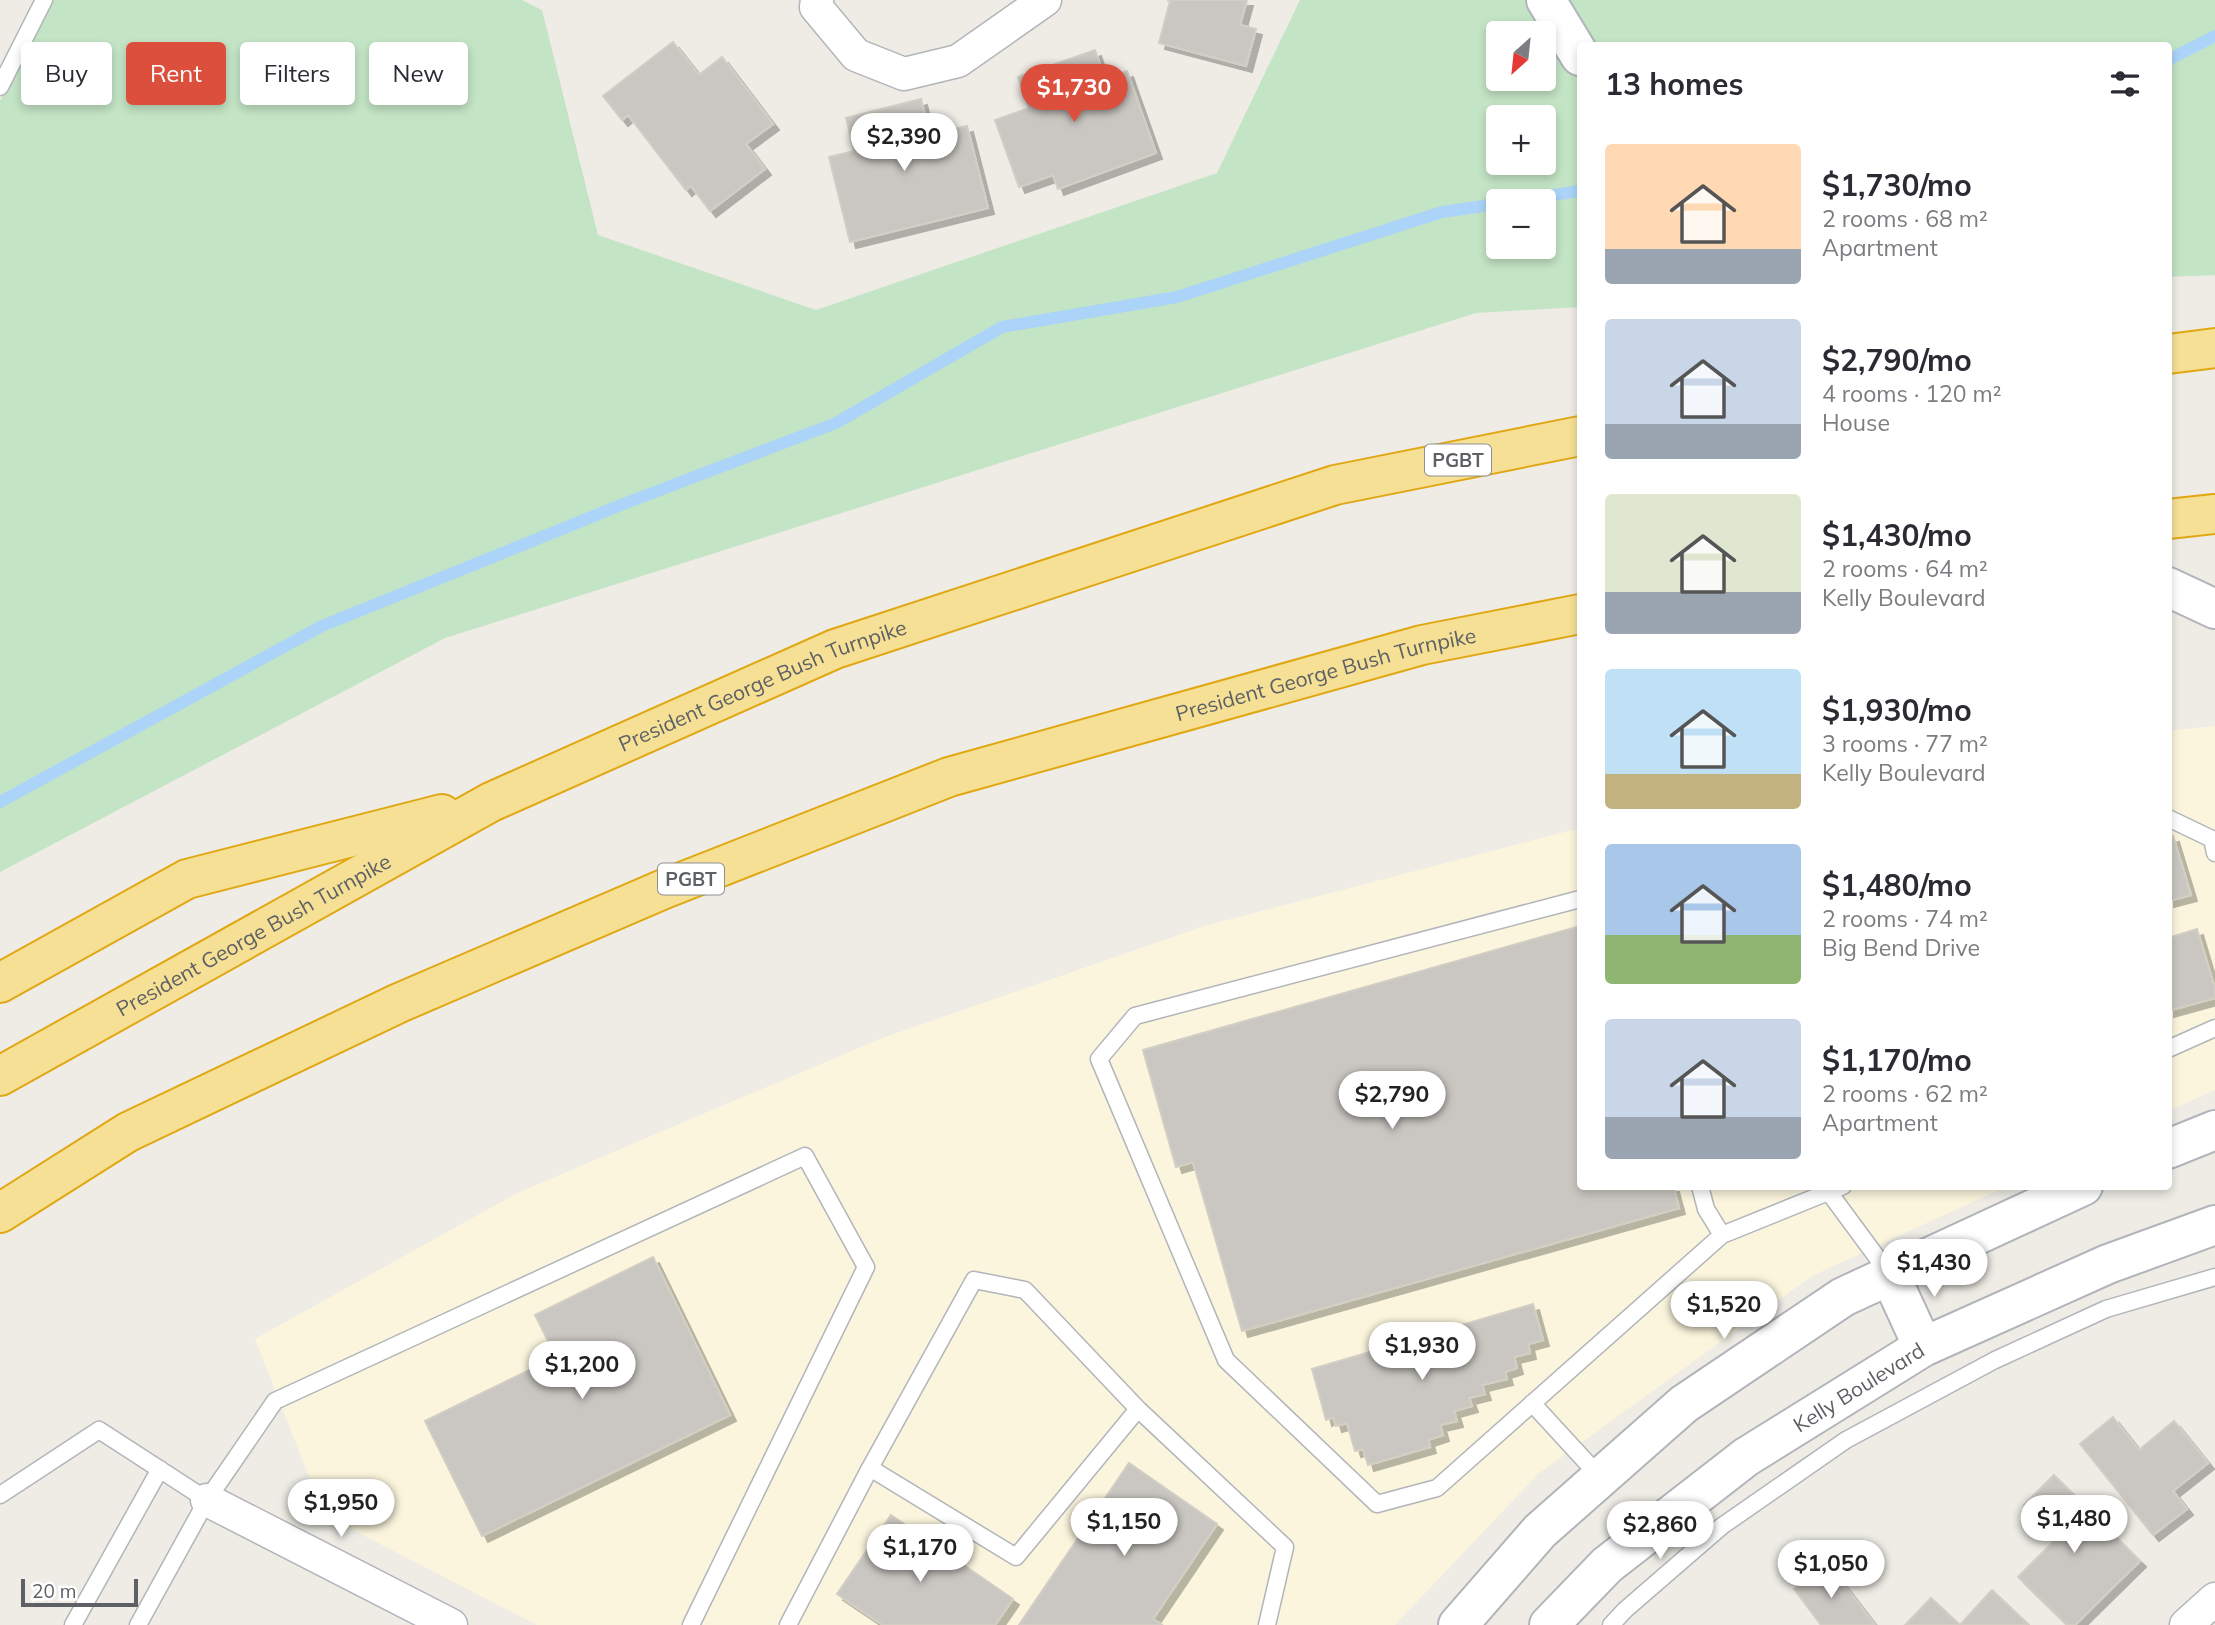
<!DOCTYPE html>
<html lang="en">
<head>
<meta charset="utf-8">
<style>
  :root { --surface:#fff; --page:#f7f7f7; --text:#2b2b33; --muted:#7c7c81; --accent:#dc4f3d }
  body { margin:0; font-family:Mulish,sans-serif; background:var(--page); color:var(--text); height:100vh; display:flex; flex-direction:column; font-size:26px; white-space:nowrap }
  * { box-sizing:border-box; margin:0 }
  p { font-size:23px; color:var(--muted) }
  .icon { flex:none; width:38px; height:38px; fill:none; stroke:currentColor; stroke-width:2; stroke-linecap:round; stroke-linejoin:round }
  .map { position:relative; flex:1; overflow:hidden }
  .drawer { position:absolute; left:1577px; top:42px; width:595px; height:1148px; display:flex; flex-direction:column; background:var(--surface); border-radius:7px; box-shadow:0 4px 10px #0003 }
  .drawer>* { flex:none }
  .hud { position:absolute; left:21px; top:42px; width:665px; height:63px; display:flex; gap:14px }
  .needle { width:46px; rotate:207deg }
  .fabs { position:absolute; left:1486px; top:21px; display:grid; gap:14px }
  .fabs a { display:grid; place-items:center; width:70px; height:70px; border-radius:7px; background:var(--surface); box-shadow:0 4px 10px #0003; font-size:35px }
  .scale { position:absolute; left:21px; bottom:18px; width:117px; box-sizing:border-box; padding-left:7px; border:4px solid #5d6064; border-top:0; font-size:19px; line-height:24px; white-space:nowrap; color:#5d6064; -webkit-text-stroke:5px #fff; paint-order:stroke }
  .price { position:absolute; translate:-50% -60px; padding:0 16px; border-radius:24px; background:#fff; color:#222; font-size:23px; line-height:46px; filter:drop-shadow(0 2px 4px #0008) }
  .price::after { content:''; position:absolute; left:50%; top:42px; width:21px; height:16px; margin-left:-10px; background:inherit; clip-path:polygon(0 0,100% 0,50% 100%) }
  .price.active { background:var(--accent); color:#fff }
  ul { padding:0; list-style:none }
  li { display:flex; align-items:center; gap:21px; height:175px; padding:0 28px }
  li span { display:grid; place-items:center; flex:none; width:196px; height:140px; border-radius:7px; color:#555 }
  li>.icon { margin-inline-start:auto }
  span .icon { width:84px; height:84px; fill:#fffc; stroke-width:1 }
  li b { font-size:30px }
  h2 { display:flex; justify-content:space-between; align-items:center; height:84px; padding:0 28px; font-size:30px }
  .pill { padding:0 24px; border-radius:7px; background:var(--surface); box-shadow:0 4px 10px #0003; font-size:24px; line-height:63px }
  .pill.active { background:var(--accent); color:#fff }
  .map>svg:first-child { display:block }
</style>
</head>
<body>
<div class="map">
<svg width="2215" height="1625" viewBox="0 0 2215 1625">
  <defs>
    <filter id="shadow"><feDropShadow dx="6" dy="6" stdDeviation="0" flood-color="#0004"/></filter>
  </defs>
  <rect width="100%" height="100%" fill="#eeece5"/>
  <path fill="#fbf5dd" d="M2215,726V1090L2168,1111V731Z
    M1580,828V1186L2005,1187L1812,1276L1538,1474L1395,1625H537L324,1515L255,1339L517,1193L882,1038L1204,926Z"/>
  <path fill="#c3e4c5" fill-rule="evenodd" d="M54,0H522L542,10L598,235L816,310L1217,173L1300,0H2215V275L2168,277V46H1580V307L1476,313L445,638L0,872V101ZM1498,33H1544V79H1498ZM1498,117H1544V163H1498ZM1498,201H1544V247H1498Z"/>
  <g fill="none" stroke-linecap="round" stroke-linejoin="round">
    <path stroke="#abd4f8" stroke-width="12" d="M2168,60L2215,36
      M1514,201L1580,191
      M0,802L322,626L626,503L836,423L1002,327L1177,297L1442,212L1498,204"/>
  </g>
  <path fill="#cac7c2" stroke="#d2cec4" stroke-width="2" filter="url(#shadow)" d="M1167,0H1247L1240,25L1256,29L1246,66L1159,43L1170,1Z
    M673,42L699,75L722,57L773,124L746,144L765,169L710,211L691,186L686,190L628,115L622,120L603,96Z
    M1095,50L1105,79L1127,71L1156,153L1058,189L1053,175L1019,187L995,120L1029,108L1018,77Z
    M921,99L930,135L967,126L988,208L850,242L829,157L854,151L846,118Z
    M2173,836L2191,895L2168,901V837Z
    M1580,926V1186H1673L1679,1208L1242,1331L1193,1162L1176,1167L1143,1050Z
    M2197,929L2215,989V998L2168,1011V938Z
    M653,1257L730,1415L482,1536L425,1421L556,1357L535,1315Z
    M1533,1304L1543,1340L1528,1344L1530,1353L1514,1357L1517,1368L1505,1372L1507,1379L1482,1385L1485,1394L1469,1398L1472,1406L1454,1411L1457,1421L1440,1425L1443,1435L1428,1440L1430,1447L1368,1465L1363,1449L1355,1451L1347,1423L1336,1426L1333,1417L1326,1420L1312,1369Z
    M2113,1417L2139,1450L2174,1421L2208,1463L2173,1491L2187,1509L2153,1535L2080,1444Z
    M1129,1463L1217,1524L1153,1619L1162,1625H1019Z
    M2054,1475L2140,1561L2075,1625H2067L2018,1577L2057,1538L2024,1505Z
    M891,1515L1013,1599L995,1625H883L837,1594Z
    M1828,1564L1875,1625H1821L1794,1589Z
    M1992,1590L2029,1625H1905L1931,1598L1960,1625Z"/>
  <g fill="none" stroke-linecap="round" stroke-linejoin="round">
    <defs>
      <path id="lane" d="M0,87L44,0
        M2168,818L2212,839L2215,853
        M1580,899L1135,1016L1099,1059L1226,1360L1377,1504L1437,1488L1722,1235L1843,1186
        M2168,1049L2215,1028
        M1700,1186L1706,1209L1722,1235
        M1828,1191L1890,1275
        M1532,1403L1600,1477
        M870,1468L974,1280L1025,1290L1138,1409
        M0,1495L99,1430L207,1500
        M73,1625L160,1469
        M138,1625L207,1500L275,1401L805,1156L866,1267L691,1625
        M788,1625L870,1468L1016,1557L1138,1409L1285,1547L1267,1625
        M1611,1625L1625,1610L1722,1526L1846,1440L1995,1360L2106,1309L2215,1277"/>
      <path id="street" d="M817,0L816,7L856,55L904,74L958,61L1045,0
        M207,1500L451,1625
        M2186,1625L2215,1599"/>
      <g id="secondary">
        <path d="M1546,0L1580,56"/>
        <path d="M2168,587L2215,609"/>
        <path d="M2168,1149L2215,1130"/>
        <path d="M1890,1275L1923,1347"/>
        <path d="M1458,1625L1540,1531L1684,1404L1843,1297L2083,1186"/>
        <path id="s1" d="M1549,1625L1607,1565L1746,1457L1923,1347L2108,1264L2215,1225"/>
      </g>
      <g id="highway">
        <path d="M2168,354L2215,348"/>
        <path d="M2168,519L2215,514"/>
        <path d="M0,983L187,879L442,814"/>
        <path id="s2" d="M0,1076L491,802L835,649L1335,485L1580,436"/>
        <path id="s3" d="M0,1213L128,1132L399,1003L664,889L949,777L1422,645L1580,614"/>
      </g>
    </defs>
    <use href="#lane" stroke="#b2b5b9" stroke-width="19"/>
    <use href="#street" stroke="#b2b5b9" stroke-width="35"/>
    <use href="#secondary" stroke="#b1b4b9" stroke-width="42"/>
    <use href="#highway" stroke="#e1a712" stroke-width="42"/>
    <use href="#lane" stroke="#fff" stroke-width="16"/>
    <use href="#street" stroke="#fff" stroke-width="32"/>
    <use href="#secondary" stroke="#fff" stroke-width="38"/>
    <use href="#highway" stroke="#f5e095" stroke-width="38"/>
  </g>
  <g text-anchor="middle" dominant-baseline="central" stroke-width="5" stroke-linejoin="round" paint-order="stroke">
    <g fill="#fff" stroke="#8e9092" stroke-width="2">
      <rect x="1425" y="444.5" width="66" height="31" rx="5"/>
      <rect x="658" y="863.5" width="66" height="31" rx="5"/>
    </g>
    <g font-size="19" font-weight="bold" fill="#5d6064">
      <text x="1458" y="460">PGBT</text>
      <text x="691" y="879">PGBT</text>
    </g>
    <g font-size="21" fill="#5d6064" stroke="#fff">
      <text stroke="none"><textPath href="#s3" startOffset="1437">President George Bush Turnpike</textPath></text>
      <text stroke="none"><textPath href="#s2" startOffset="858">President George Bush Turnpike</textPath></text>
      <text stroke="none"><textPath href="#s2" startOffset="290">President George Bush Turnpike</textPath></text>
      <text stroke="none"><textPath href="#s1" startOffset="392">Kelly Boulevard</textPath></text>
    </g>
  </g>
</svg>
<div class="fabs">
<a><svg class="needle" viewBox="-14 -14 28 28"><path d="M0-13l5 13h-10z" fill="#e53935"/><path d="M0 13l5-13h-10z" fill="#7c7c81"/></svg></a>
<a>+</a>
<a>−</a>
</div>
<div class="scale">20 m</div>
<b class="price active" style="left:1074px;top:124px">$1,730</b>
<b class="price" style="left:904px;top:173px">$2,390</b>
<b class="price" style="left:1392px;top:1131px">$2,790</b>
<b class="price" style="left:1934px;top:1299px">$1,430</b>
<b class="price" style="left:1724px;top:1341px">$1,520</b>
<b class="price" style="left:1422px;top:1382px">$1,930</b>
<b class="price" style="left:582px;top:1401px">$1,200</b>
<b class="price" style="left:341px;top:1539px">$1,950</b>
<b class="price" style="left:2074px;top:1555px">$1,480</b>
<b class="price" style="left:1124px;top:1558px">$1,150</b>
<b class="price" style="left:1660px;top:1561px">$2,860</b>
<b class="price" style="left:920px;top:1584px">$1,170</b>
<b class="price" style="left:1831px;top:1600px">$1,050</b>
<div class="hud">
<a class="pill">Buy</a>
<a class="pill active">Rent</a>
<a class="pill">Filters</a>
<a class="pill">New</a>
</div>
<section class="drawer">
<h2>13 homes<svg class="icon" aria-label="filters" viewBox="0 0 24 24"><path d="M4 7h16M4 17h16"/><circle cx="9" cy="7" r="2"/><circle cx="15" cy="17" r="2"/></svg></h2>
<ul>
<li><span style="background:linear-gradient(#ffd9b3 75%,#9aa5b1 0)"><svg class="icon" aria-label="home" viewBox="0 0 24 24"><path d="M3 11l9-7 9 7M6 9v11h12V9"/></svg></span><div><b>$1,730/mo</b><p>2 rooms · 68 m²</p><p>Apartment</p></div></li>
<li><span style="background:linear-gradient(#c9d6e8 75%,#9aa5b1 0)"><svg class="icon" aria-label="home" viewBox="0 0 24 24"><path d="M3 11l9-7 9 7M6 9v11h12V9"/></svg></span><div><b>$2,790/mo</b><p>4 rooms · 120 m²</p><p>House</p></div></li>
<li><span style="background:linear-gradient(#dfe7d0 70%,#9aa5b1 0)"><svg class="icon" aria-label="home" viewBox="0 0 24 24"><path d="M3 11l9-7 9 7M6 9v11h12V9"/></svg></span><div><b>$1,430/mo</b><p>2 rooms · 64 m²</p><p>Kelly Boulevard</p></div></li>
<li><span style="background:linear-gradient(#bfe0f5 75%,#c2b280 0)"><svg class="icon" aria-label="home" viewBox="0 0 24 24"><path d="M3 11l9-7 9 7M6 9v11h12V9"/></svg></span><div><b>$1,930/mo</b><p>3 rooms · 77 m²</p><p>Kelly Boulevard</p></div></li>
<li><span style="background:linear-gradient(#a9c7e8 65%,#8fb573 0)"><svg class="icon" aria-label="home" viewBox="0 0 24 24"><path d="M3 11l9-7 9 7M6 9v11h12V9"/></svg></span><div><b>$1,480/mo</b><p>2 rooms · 74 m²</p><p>Big Bend Drive</p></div></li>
<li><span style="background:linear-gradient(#c9d6e8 70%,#9aa5b1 0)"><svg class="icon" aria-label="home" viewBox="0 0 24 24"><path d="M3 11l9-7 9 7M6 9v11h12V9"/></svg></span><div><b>$1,170/mo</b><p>2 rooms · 62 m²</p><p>Apartment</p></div></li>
</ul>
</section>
</div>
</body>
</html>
